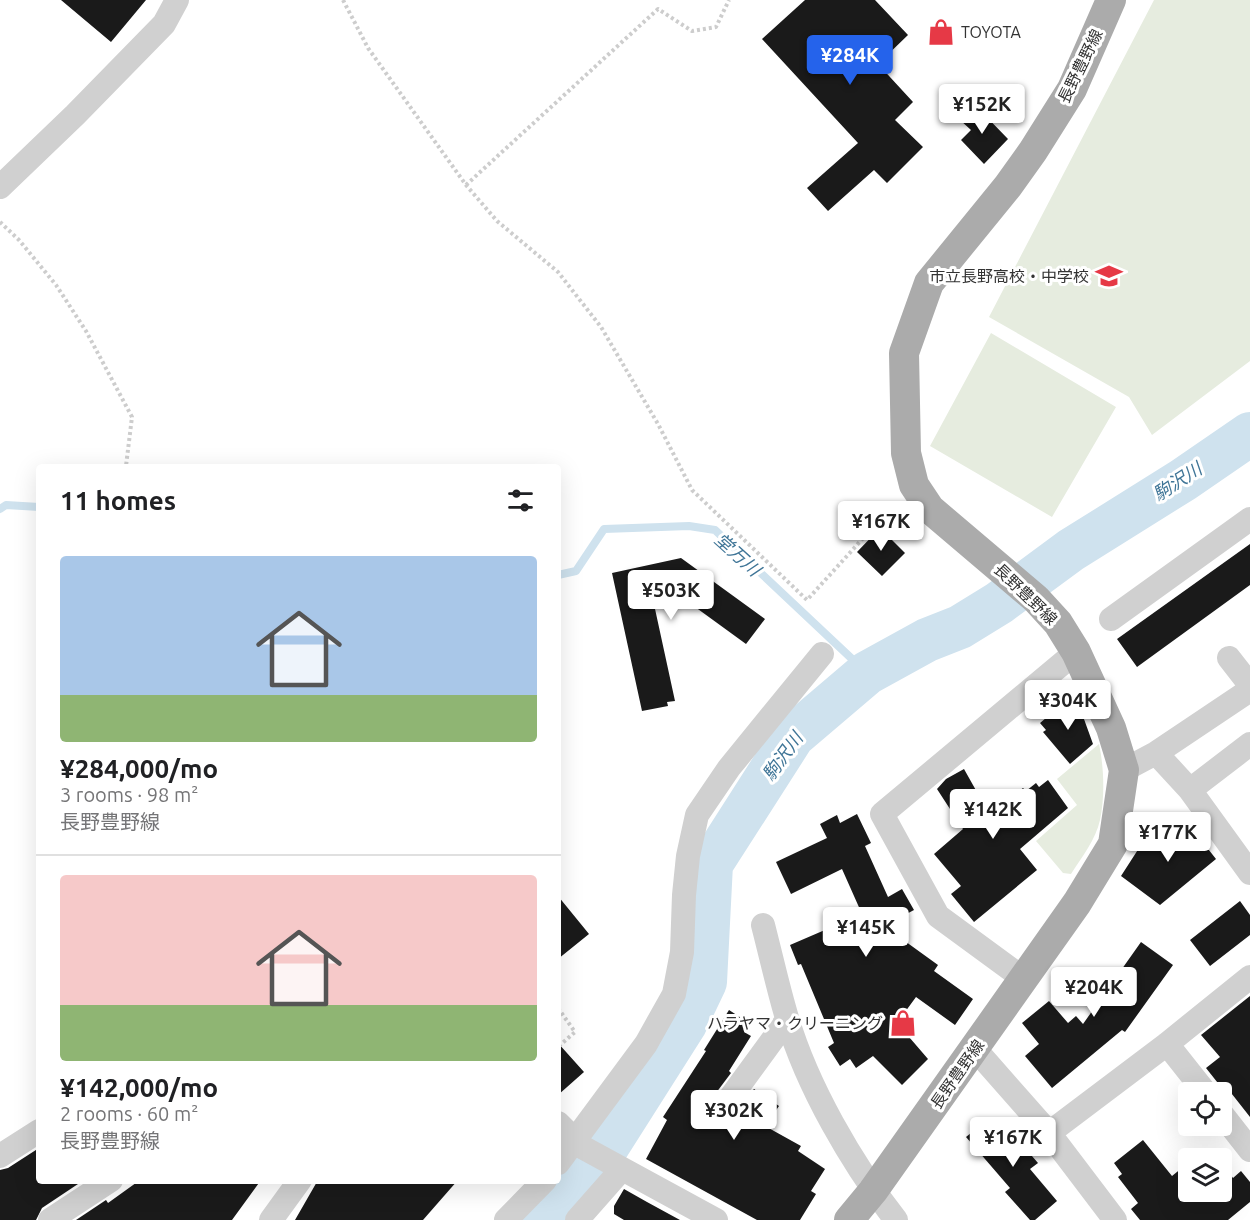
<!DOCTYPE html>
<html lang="en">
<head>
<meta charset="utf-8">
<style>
  :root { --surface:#fff; --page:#f6f6f6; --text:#202124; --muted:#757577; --line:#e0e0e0; --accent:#2563eb }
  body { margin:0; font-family:Ubuntu,"Noto Sans JP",sans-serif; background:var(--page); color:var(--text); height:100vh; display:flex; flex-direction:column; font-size:22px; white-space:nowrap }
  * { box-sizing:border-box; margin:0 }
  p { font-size:20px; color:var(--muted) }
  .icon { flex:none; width:33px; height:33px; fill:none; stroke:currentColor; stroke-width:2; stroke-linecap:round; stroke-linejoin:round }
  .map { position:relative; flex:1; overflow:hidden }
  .drawer { position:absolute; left:36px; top:464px; width:525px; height:720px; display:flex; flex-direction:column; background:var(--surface); border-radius:6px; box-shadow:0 6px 24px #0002 }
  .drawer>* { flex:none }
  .fabs { position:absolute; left:1178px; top:1082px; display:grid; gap:12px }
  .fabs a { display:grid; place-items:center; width:54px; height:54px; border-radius:6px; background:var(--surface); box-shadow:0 6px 24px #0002; font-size:30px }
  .price { position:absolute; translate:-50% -51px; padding:0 14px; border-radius:6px; background:#fff; color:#222; font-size:20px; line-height:39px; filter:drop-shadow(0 2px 3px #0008) }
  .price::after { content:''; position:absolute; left:50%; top:36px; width:18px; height:14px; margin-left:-9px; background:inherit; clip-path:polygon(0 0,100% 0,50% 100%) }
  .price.current { background:var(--accent); color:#fff }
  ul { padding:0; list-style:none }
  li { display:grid; align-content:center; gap:12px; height:318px; padding:0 24px }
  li+li { border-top:2px solid var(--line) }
  li span { display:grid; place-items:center; height:186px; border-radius:6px; color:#555 }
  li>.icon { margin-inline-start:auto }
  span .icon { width:108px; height:108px; fill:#fffc; stroke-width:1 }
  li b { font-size:26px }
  h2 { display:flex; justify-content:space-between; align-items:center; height:72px; padding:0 24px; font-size:26px }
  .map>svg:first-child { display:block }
</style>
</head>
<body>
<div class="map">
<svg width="1250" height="1220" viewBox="0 0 1250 1220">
  <rect width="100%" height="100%" fill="#fff"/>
  <path fill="#e6ecdf" d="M1154,0H1250V361L1152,435L1129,397L989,317Z
    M991,333L1116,407L1052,517L930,446Z
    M1099,744C1104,767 1105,797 1100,820C1096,839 1082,857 1071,874L1063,873L1036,841L1077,805L1057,779Z"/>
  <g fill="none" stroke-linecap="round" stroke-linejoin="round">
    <path stroke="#cfe2ee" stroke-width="8" d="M0,509L6,505L39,507
      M558,575L576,571L604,529L689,526L715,530L867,673"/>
    <path stroke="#cfe2ee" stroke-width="44" d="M544,1220L586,1180L685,1024L705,982L711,864L793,736L867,673L927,640L960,627L999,603L1071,550L1183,480L1250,434"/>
  </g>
  <path fill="#1a1a1a" d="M61,0H146L111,42Z
    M805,0H875L908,35L878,64L913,102L895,120L923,147L887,183L874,170L828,211L807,188L858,143L762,39Z
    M975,105L1008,139L984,164L961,140L971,130L960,120Z
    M880,528L905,553L882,576L857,552Z
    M1250,544V585L1137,667L1117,639Z
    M681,558L765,619L746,644L647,572L675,701L667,702L668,706L642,711L612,573Z
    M1071,697L1080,708L1093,744L1070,764L1043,732L1046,730L1040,723Z
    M964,769L987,810L1001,799L1004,803L1023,788L1026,791L1036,783L1039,787L1048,780L1068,808L1020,849L1037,870L974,922L951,894L961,886L934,854L963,829L937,789L946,779Z
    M857,814L871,843L865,846L888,897L902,889L914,910L884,926L938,965L934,971L973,999L955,1025L916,997L897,1023L928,1059L902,1085L873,1056L856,1068L850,1059L840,1066L828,1047L834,1043L801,964L798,965L790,945L862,914L842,869L791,894L776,862L827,838L820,824L837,815L840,823Z
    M1186,821L1216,859L1160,905L1121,876L1150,831L1161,843Z
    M558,896L589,934L558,959Z
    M1240,901L1250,915V935L1210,966L1190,940Z
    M1141,942L1173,965L1125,1032L1122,1030L1052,1088L1025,1056L1039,1044L1022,1023L1049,1001L1068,1023L1076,1016L1083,1024Z
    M1250,996V1117L1228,1089L1225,1092L1206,1068L1220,1057L1201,1035Z
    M729,1010L749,1023L744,1032L751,1036L729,1071L731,1073L710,1101L709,1114L713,1120L720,1123L728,1122L754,1089L779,1106L765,1126L801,1146L798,1151L825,1169L811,1191L816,1194L800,1220H757L646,1159L667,1120L663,1117L706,1051L704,1050Z
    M558,1043L584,1072L558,1095Z
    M999,1118L1038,1163L1030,1169L1057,1201L1035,1220H1030L1005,1192L1010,1188L966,1137L982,1124L987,1129Z
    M1143,1140L1172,1176L1188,1163V1191H1221V1162L1233,1178L1241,1171L1250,1182V1202L1228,1220H1140L1131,1209L1138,1203L1118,1177L1122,1174L1114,1163Z
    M39,1148V1180H84L42,1208L36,1220H0V1170L8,1168Z
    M140,1180H261L232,1220H76L106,1200L108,1203Z
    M318,1180H458L423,1220H295Z
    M624,1189L647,1202L680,1220H624L614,1214V1206Z"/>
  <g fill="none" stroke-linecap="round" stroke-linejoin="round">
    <path stroke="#cdcdcd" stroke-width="4" stroke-dasharray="3 3" stroke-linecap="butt" d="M343,0L368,48L466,185L497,221L558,272L601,327L658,424L692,490L807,600L896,502
      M466,185L658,9L692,31L716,27L729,0
      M0,222L19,240L56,285L86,331L132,417L126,466
      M558,1008L575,1032L558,1047"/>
    <path stroke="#d0d0d0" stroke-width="24" d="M0,187L75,115L164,24L177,0
      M1111,619L1250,519
      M1229,658L1250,685
      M1156,753L1190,790L1250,873
      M1124,770L1156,753L1250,690
      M1190,790L1250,744
      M763,925C771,956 778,988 787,1018C807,1086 852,1164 896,1220
      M1024,979L938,916L882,814L1076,652
      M1167,1044L1205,1092
      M975,1049L1049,1133L1115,1220
      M722,1109L787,1020
      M1221,1113L1250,1150
      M558,1123L582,1147L716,1220
      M1049,1133L1167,1044L1250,977
      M0,1156L39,1131
      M558,1163L646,1044L674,994L682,952L684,895L688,856L697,815L729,768L822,654
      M50,1220L111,1180
      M271,1220L300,1180
      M506,1220L545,1180
      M577,1220L621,1170"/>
    <path stroke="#ababab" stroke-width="30" d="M849,1220L873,1191L1077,903L1113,844L1124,770L1111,728L1076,652L1058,623L1036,599L930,509L914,485L906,453L904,353L929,283L1008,186L1033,151L1072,89L1111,0"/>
  </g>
  <defs>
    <symbol id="shop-bare" viewBox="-9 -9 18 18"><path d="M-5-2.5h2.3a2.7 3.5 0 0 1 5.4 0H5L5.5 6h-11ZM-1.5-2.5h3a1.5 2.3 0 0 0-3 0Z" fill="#e63946" stroke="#fff" stroke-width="2.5" paint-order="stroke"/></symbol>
    <symbol id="school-bare" viewBox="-9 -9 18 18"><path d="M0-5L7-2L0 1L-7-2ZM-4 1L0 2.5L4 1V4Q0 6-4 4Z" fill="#e63946" stroke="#fff" stroke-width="2.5" paint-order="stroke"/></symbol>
  </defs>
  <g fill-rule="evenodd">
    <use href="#shop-bare" x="922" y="13" width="38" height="38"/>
    <use href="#school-bare" x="1090" y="257" width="38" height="38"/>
    <use href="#shop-bare" x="884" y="1004" width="38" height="38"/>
  </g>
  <g text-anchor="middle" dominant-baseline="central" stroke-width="6" stroke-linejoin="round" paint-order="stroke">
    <g font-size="16" fill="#333" stroke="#fff" text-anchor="end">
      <text x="961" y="32" text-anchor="start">TOYOTA</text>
      <text x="1089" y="276">市立長野高校・中学校</text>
      <text x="883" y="1023">ハラヤマ・クリーニング</text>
    </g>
    <g font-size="16" fill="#333" stroke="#fff">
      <text transform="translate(1080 66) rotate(-64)">長野豊野線</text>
      <text transform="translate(1026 594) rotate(44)">長野豊野線</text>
      <text transform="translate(957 1074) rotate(-55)">長野豊野線</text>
    </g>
    <g font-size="18" font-style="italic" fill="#3f7597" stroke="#fff">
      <text transform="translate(1177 481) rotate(-33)">駒沢川</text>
      <text transform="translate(738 554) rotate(42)">堂万川</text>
      <text transform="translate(782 756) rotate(-54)">駒沢川</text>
    </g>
  </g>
</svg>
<div class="fabs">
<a><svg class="icon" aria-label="locate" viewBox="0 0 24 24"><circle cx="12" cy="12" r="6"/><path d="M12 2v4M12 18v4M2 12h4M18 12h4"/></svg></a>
<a><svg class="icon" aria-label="layers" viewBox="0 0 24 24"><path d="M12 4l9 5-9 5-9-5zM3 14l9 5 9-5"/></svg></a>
</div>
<b class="price current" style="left:850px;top:86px">¥284K</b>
<b class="price" style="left:982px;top:135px">¥152K</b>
<b class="price" style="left:881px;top:552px">¥167K</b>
<b class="price" style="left:671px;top:621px">¥503K</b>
<b class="price" style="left:1068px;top:731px">¥304K</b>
<b class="price" style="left:993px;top:840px">¥142K</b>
<b class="price" style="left:1168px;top:863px">¥177K</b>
<b class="price" style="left:866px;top:958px">¥145K</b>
<b class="price" style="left:1094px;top:1018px">¥204K</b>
<b class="price" style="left:734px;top:1141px">¥302K</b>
<b class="price" style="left:1013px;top:1168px">¥167K</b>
<section class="drawer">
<h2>11 homes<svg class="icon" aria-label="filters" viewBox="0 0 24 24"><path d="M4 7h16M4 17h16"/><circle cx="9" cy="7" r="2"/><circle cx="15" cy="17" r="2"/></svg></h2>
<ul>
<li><span style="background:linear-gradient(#a9c7e8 75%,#8fb573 0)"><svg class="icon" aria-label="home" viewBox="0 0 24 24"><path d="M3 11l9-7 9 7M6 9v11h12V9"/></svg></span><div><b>¥284,000/mo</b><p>3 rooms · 98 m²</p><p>長野豊野線</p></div></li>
<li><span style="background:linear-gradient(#f6c9c9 70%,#8fb573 0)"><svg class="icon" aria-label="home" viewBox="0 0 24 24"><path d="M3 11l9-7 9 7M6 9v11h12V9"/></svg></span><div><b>¥142,000/mo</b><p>2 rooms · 60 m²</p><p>長野豊野線</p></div></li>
</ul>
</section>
</div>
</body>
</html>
